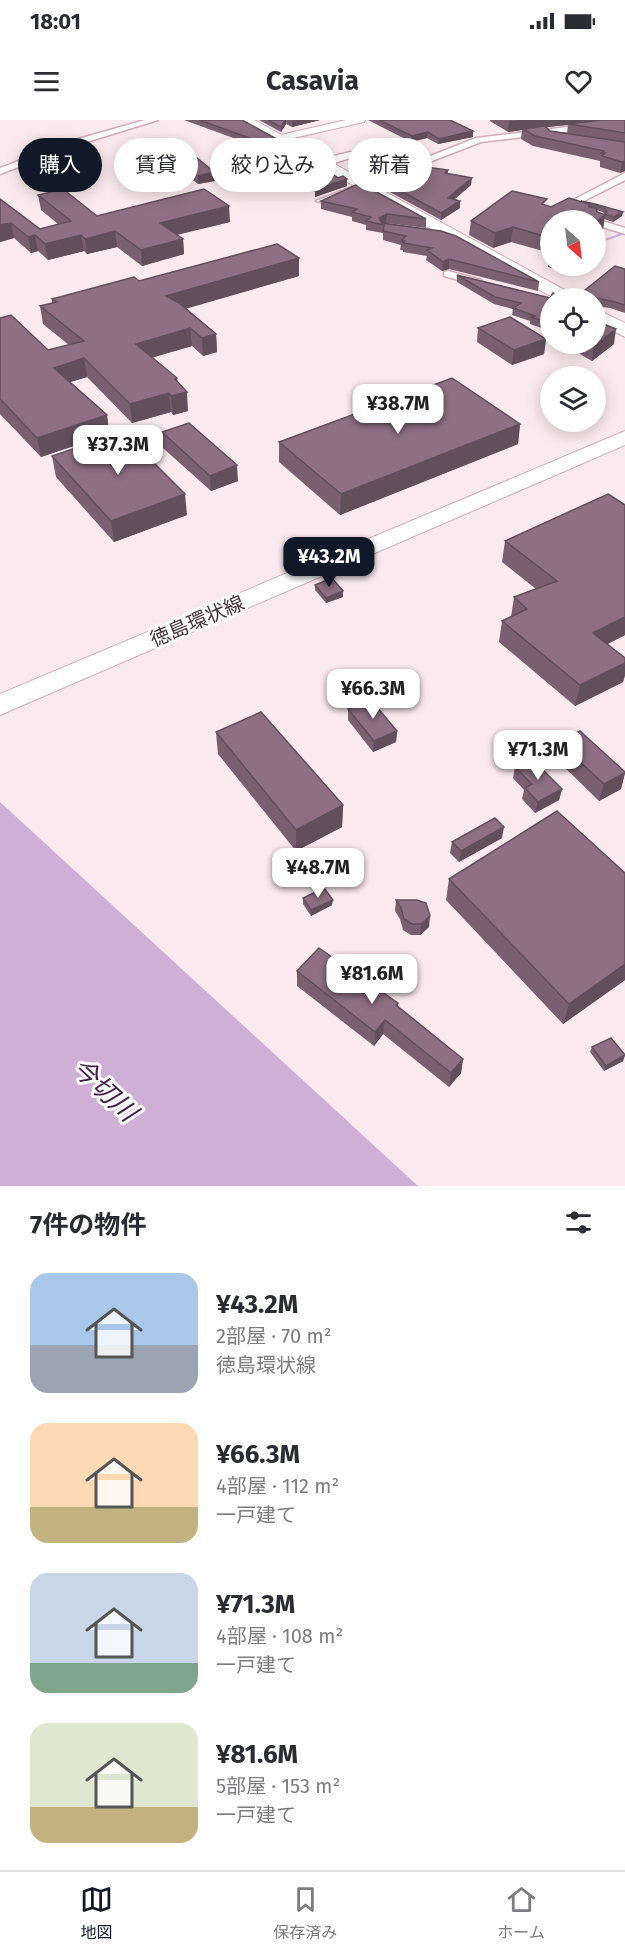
<!DOCTYPE html>
<html lang="ja">
<head>
<meta charset="utf-8">
<style>
  :root { --surface:#fff; --page:#f7f7f7; --text:#2b2b33; --muted:#7c7c81; --line:#e1e1e2; --accent:#111827 }
  body { margin:0; font-family:"Fira Sans","Noto Sans JP",sans-serif; background:var(--page); color:var(--text); height:100vh; display:flex; flex-direction:column; font-size:22px; white-space:nowrap }
  * { box-sizing:border-box; margin:0 }
  p { font-size:20px; color:var(--muted) }
  .icon { flex:none; width:33px; height:33px; fill:none; stroke:currentColor; stroke-width:2; stroke-linecap:round; stroke-linejoin:round }
  .map { position:relative; height:1066px; overflow:hidden }
  .side { display:flex; flex-direction:column; background:var(--surface); flex:1 }
  .side>* { flex:none }
  .hud { position:absolute; left:18px; top:18px; width:590px; height:54px; display:flex; gap:12px }
  .needle { width:39px; rotate:152deg }
  .tools { position:absolute; left:540px; top:90px; display:grid; gap:12px }
  .tools a { display:grid; place-items:center; width:66px; height:66px; border-radius:50%; background:var(--surface); box-shadow:0 3px 15px #0003; font-size:30px }
  .price { position:absolute; translate:-50% -51px; padding:0 14px; border-radius:12px; background:#fff; color:#222; font-size:20px; line-height:39px; filter:drop-shadow(0 2px 3px #0008) }
  .price::after { content:''; position:absolute; left:50%; top:36px; width:18px; height:14px; margin-left:-9px; background:inherit; clip-path:polygon(0 0,100% 0,50% 100%) }
  .price.active { background:var(--accent); color:#fff }
  ul { padding:0; list-style:none }
  li { display:flex; align-items:center; gap:18px; height:150px; padding:0 30px }
  li span { display:grid; place-items:center; flex:none; width:168px; height:120px; border-radius:18px; color:#555 }
  li>.icon { margin-inline-start:auto }
  span .icon { width:72px; height:72px; fill:#fffc; stroke-width:1 }
  li b { font-size:26px }
  h2 { display:flex; justify-content:space-between; align-items:center; height:72px; padding:0 30px; font-size:26px }
  .pill { padding:0 21px; border-radius:27px; background:var(--surface); box-shadow:0 3px 15px #0003; font-size:21px; line-height:54px }
  .pill.active { background:var(--accent); color:#fff }
  .status { display:flex; justify-content:space-between; align-items:center; height:42px; padding:0 30px; background:var(--surface); direction:ltr }
  .status svg { height:16px; fill:currentColor }
  header { display:flex; justify-content:space-between; align-items:center; height:78px; padding:0 30px; background:var(--surface); font-size:27px; font-weight:700 }
  .tab-bar { display:flex; justify-content:space-around; align-items:center; height:84px; border-top:2px solid var(--line); background:var(--surface); font-size:16px; color:var(--muted) }
  .tab-bar a { display:grid; justify-items:center; gap:3px }
  .tab-bar .active { color:var(--accent) }
  .map>svg:first-child { display:block }
</style>
</head>
<body>
<div class="status"><b>18:01</b><svg viewBox="0 0 49 12"><path d="M0 12V9h3v3zM5 12V6h3v6zM10 12V3h3v9zM15 12V0h3v12zM26 1h20v11H26zM47 4h2v5h-2z"/></svg></div>
<header><svg class="icon" aria-label="menu" viewBox="0 0 24 24"><path d="M4 6h16M4 12h16M4 18h16"/></svg>Casavia<svg class="icon" aria-label="heart" viewBox="0 0 24 24"><path d="M12 20l-8-8c-3-5 5-10 8-4 3-6 11-1 8 4z"/></svg></header>
<div class="map">
<svg width="625" height="1066" viewBox="0 0 625 1066">
  <rect width="100%" height="100%" fill="#fae9ee"/>
  <path fill="#cfafd5" d="M0,682L418,1066H0Z"/>
  <g fill="none" stroke-linecap="round" stroke-linejoin="round">
    <path stroke="#cfafd5" stroke-width="2" d="M596,123L625,113"/>
    <defs>
      <path id="minor" d="M145,0H158L77,25L0,54V48L71,21Z
        M625,0V5L481,22L324,83L316,81L476,18Z
        M350,32L353,33V37L322,47L230,67L225,64Z
        M625,53V60L562,92L554,90Z
        M596,99L625,108V114L596,105V100H592Z
        M448,151L481,160L482,162L477,165L444,156V152Z"/>
      <path id="tertiary" d="M346,0H365L364,2L276,22L271,19L272,17Z"/>
      <path id="primary" d="M237,0H254L572,174L575,178H554Z
        M596,189L625,203V217L596,202Z
        M625,311V325L0,595V574Z"/>
    </defs>
    <use href="#minor" stroke="#d2abb7" stroke-width="3"/>
    <use href="#tertiary" stroke="#d2abb7" stroke-width="2"/>
    <use href="#primary" stroke="#d2abb7" stroke-width="2"/>
    <use href="#minor" fill="#fff" fill-rule="evenodd"/>
    <use href="#tertiary" fill="#fff" fill-rule="evenodd"/>
    <use href="#primary" fill="#fff" fill-rule="evenodd"/>
  </g>
  <path fill="#7a5f71" fill-rule="evenodd" d="M184,0H242L293,34L283,36Z
    M259,0H320L292,7L286,4L281,12Z
    M368,0H450L473,17L438,24L427,18L411,22Z
    M490,0H625V51L620,53L600,47V41L533,26L521,19L522,10L508,12L490,1ZM568,5L567,13L550,11L546,7Z
    M174,37L215,61L198,64L174,46Z
    M370,44L397,47L375,55L370,52Z
    M448,50V54L471,65L454,80L460,88L441,100L377,65V58Z
    M267,54H303L338,58L347,59V66L315,77V72L278,69L267,61Z
    M38,75L97,96L230,102L177,115L183,119L184,134L142,146L117,127L87,134L84,131L48,140L38,131L31,133L14,118L0,122L1,76V80L40,109L58,104L41,90Z
    M321,81L426,99V108L386,103L385,104L539,162L538,171L449,149L442,151L426,140L427,136L403,132V130H400L401,125L383,120V113L366,110V105L352,101V97L321,89Z
    M581,81L595,84L622,96L613,102L604,99L603,109L596,114V100H550V133L511,122L493,128L469,115L471,101L546,85L551,87ZM596,90L603,92L605,95L597,92Z
    M299,138V156L186,188L216,214L217,232L203,236L192,226L152,237L178,262L188,291L173,295L171,292L132,303L87,257L70,262L107,295L109,314L41,337L0,294V198L48,230L69,225L43,204L40,186L52,183V179L139,161Z
    M550,141V146H578L568,153L548,147L549,142Z
    M625,149V193L610,188L596,186V178H575Z
    M457,155L550,178V211L530,204V201L512,195L513,189L494,184L457,162Z
    M478,208L546,219L544,234L512,245L477,222Z
    M572,224H614L592,241L571,229Z
    M520,304L518,324L340,395L279,342V322Z
    M162,312L238,361L211,371L163,328Z
    M52,336L187,395L114,422L56,357Z
    M625,385V515L607,524L625,538V555L623,562L575,586L499,522L502,501L511,497L514,477L536,469L502,442L505,421Z
    M315,465L343,477L326,483L315,470Z
    M348,589L397,611L396,622L373,632L348,600Z
    M216,612L343,685L342,707L296,731L218,634Z
    M558,622L625,652L621,669L599,681L555,638Z
    M515,647L562,669L559,680L535,693L522,679L524,670L513,658Z
    M502,718L459,742L450,733L452,722Z
    M625,753V860L563,904L446,780L449,759Z
    M303,778L332,785L311,796L303,784Z
    M396,780L429,807L420,815H411L403,810L400,799L395,791Z
    M297,851L398,883V887L463,939L461,953L449,967L383,914L374,926L297,866Z
    M592,927L625,935L623,941L604,951L590,932Z"/>
  <path fill="#634e5c" d="M285,0H286V4L281,12V7Z
    M298,0H320L292,7V2Z
    M521,0H606L524,10L523,9L522,10L508,12L509,1Z
    M473,11V17L438,24L439,19Z
    M428,12L427,18L411,22L412,16Z
    M293,28V34L283,36V30Z
    M398,38L397,47L375,55V47Z
    M625,41V51L620,53L622,42Z
    M214,52L215,61L198,64V56Z
    M472,58L471,65L447,85L448,78Z
    M347,59V66L315,77V70Z
    M460,81V88L441,100V93Z
    M229,86L230,102L162,118L160,103Z
    M623,92L622,96L613,102L614,97Z
    M387,94L386,103L384,104H379V98Z
    M605,95L603,109L596,114V102Z
    M11,103L14,118L0,122V105Z
    M513,107L511,122L493,128L495,113Z
    M115,111L117,127L87,134L85,119Z
    M35,115L38,131L31,133L28,117Z
    M81,115L84,131L48,140L45,124Z
    M183,119L184,134L142,146L141,130Z
    M299,138V156L168,194L166,176Z
    M449,139V149L442,151L443,142Z
    M572,146H578L568,153L569,148Z
    M190,208L192,226L138,242L136,224Z
    M616,209L614,224L592,241L594,226Z
    M216,214L217,232L203,236L202,218Z
    M546,219L544,234L512,245L514,230Z
    M84,238L87,257L57,266L54,248Z
    M177,258L179,274L187,272L188,291L173,295L171,276L175,259Z
    M169,273L171,292L132,303L130,284Z
    M107,295L109,314L41,337L37,318Z
    M520,304L518,324L340,395L341,374Z
    M237,345L238,361L211,371L210,356Z
    M185,374L187,395L114,422L111,401Z
    M343,471V477L326,483V478Z
    M625,497V515L588,534L593,513Z
    M625,543V555L623,562L575,586L580,565Z
    M397,611L396,622L373,632L374,621Z
    M625,653L621,669L599,681L604,664Z
    M562,669L559,680L535,693L538,682Z
    M343,685L342,707L296,731V710Z
    M504,707L502,718L459,742L461,731Z
    M333,780L332,785L311,796V790Z
    M430,796L429,807L420,815L421,804Z
    M625,844V860L563,904L569,884Z
    M385,900L383,914L374,926L375,912Z
    M625,935L623,941L604,951L606,946Z
    M463,939L461,953L449,967L451,953Z"/>
  <path fill="#8e6f83" stroke="#634e5c" stroke-width="1.5" d="M199,0H242L293,28L283,30Z
    M268,0H285L281,7Z
    M379,0H450L473,11L439,19L428,12L412,16Z
    M601,0H625V13L569,4Z
    M545,6L550,11L625,22V41L622,42L602,36L605,33H601L604,31L535,16L523,9Z
    M191,33L214,52L198,56L174,37Z
    M391,36L398,38L375,47L370,44Z
    M411,45L448,50L445,53L472,58L448,78L460,81L441,93L377,58Z
    M295,48L303,54L324,49L338,58L343,56L347,59L315,70L324,65L278,62L267,54Z
    M360,63L426,99L387,94L379,98L382,103L441,111L456,116L539,162L449,139L443,142L427,130L432,128L403,123L405,121H401L406,116L383,111L384,105L366,101L371,97L352,92L357,89L321,81Z
    M63,69L97,96L204,69L229,86L160,103L183,119L141,130L115,111L85,119L81,115L45,124L35,115L28,117L11,103L0,105V79L40,109L71,101L38,75Z
    M512,71L547,79L542,84L551,87L569,78L589,84V87L596,88L597,92L605,95L596,102V100H550V118L513,107L495,113L471,101Z
    M581,81L595,84L623,92L614,97L605,94L607,91L603,87Z
    M277,124L299,138L166,176L179,183L216,214L202,218L190,208L136,224L177,258L175,259L187,272L171,276L169,273L130,284L84,238L54,248L107,295L37,318L0,279V198L11,195L48,230L84,221L40,186L57,182L52,179L134,157L139,161Z
    M561,146H572L569,148Z
    M615,146L625,149V185L611,181L597,178L596,181V178H575Z
    M457,155L550,178L553,173L562,178H550V203L531,197L535,196L513,188L521,183L495,177Z
    M510,197L546,219L514,230L478,208Z
    M596,201L616,209L594,226L590,224H596Z
    M452,258L520,304L341,374L279,322Z
    M189,303L237,345L210,356L162,312Z
    M123,312L185,374L111,401L52,336Z
    M608,374L625,385V497L593,513L625,538V543L580,565L502,501L527,489L514,477L557,461L505,421Z
    M332,458L343,471L326,478L315,465Z
    M371,580L397,611L374,621L348,589Z
    M261,592L343,685L296,710L216,612Z
    M580,611L625,652V653L604,664L558,622Z
    M532,639L562,669L538,682L525,668L532,664L515,647Z
    M557,691L625,753V844L569,884L449,759Z
    M495,698L504,707L461,731L452,722Z
    M324,768L333,780L311,790L303,778Z
    M396,780H417L426,783L430,796L421,804H412L404,799L401,788Z
    M319,828L398,883L396,885L463,939L451,953L385,900L375,912L297,851Z
    M611,918L625,935L606,946L592,927Z"/>
  <g text-anchor="middle" dominant-baseline="central" stroke-width="6" stroke-linejoin="round" paint-order="stroke">
    <g font-size="20" fill="#46363b" stroke="#fbfbfb">
      <text transform="translate(197 501) rotate(-23)">徳島環状線</text>
    </g>
    <g font-size="26" font-style="italic" fill="#451c4b" stroke="#fbfbfb">
      <text transform="translate(104 970) rotate(43)">今切川</text>
    </g>
  </g>
</svg>
<div class="tools">
<a><svg class="needle" viewBox="-14 -14 28 28"><path d="M0-13l5 13h-10z" fill="#e53935"/><path d="M0 13l5-13h-10z" fill="#7c7c81"/></svg></a>
<a><svg class="icon" aria-label="locate" viewBox="0 0 24 24"><circle cx="12" cy="12" r="6"/><path d="M12 2v4M12 18v4M2 12h4M18 12h4"/></svg></a>
<a><svg class="icon" aria-label="layers" viewBox="0 0 24 24"><path d="M12 4l9 5-9 5-9-5zM3 14l9 5 9-5"/></svg></a>
</div>
<b class="price" style="left:398px;top:315px">¥38.7M</b>
<b class="price" style="left:118px;top:356px">¥37.3M</b>
<b class="price active" style="left:329px;top:468px">¥43.2M</b>
<b class="price" style="left:373px;top:600px">¥66.3M</b>
<b class="price" style="left:538px;top:661px">¥71.3M</b>
<b class="price" style="left:318px;top:779px">¥48.7M</b>
<b class="price" style="left:372px;top:885px">¥81.6M</b>
<div class="hud">
<a class="pill active">購入</a>
<a class="pill">賃貸</a>
<a class="pill">絞り込み</a>
<a class="pill">新着</a>
</div>
</div>
<section class="side">
<h2>7件の物件<svg class="icon" aria-label="filters" viewBox="0 0 24 24"><path d="M4 7h16M4 17h16"/><circle cx="9" cy="7" r="2"/><circle cx="15" cy="17" r="2"/></svg></h2>
<ul>
<li><span style="background:linear-gradient(#a9c7e8 60%,#9aa5b1 0)"><svg class="icon" aria-label="home" viewBox="0 0 24 24"><path d="M3 11l9-7 9 7M6 9v11h12V9"/></svg></span><div><b>¥43.2M</b><p>2部屋 · 70 m²</p><p>徳島環状線</p></div></li>
<li><span style="background:linear-gradient(#ffd9b3 70%,#c2b280 0)"><svg class="icon" aria-label="home" viewBox="0 0 24 24"><path d="M3 11l9-7 9 7M6 9v11h12V9"/></svg></span><div><b>¥66.3M</b><p>4部屋 · 112 m²</p><p>一戸建て</p></div></li>
<li><span style="background:linear-gradient(#c9d6e8 75%,#7fa58c 0)"><svg class="icon" aria-label="home" viewBox="0 0 24 24"><path d="M3 11l9-7 9 7M6 9v11h12V9"/></svg></span><div><b>¥71.3M</b><p>4部屋 · 108 m²</p><p>一戸建て</p></div></li>
<li><span style="background:linear-gradient(#dfe7d0 70%,#c2b280 0)"><svg class="icon" aria-label="home" viewBox="0 0 24 24"><path d="M3 11l9-7 9 7M6 9v11h12V9"/></svg></span><div><b>¥81.6M</b><p>5部屋 · 153 m²</p><p>一戸建て</p></div></li>
</ul>
</section>
<nav class="tab-bar">
<a class="active"><svg class="icon" aria-label="map" viewBox="0 0 24 24"><path d="M3 6l6-2 6 2 6-2v14l-6 2-6-2-6 2zM9 4v14M15 6v14"/></svg>地図</a>
<a><svg class="icon" aria-label="saved" viewBox="0 0 24 24"><path d="M7 4h10v16l-5-4-5 4z"/></svg>保存済み</a>
<a><svg class="icon" aria-label="home" viewBox="0 0 24 24"><path d="M3 11l9-7 9 7M6 9v11h12V9"/></svg>ホーム</a>
</nav>
</body>
</html>
